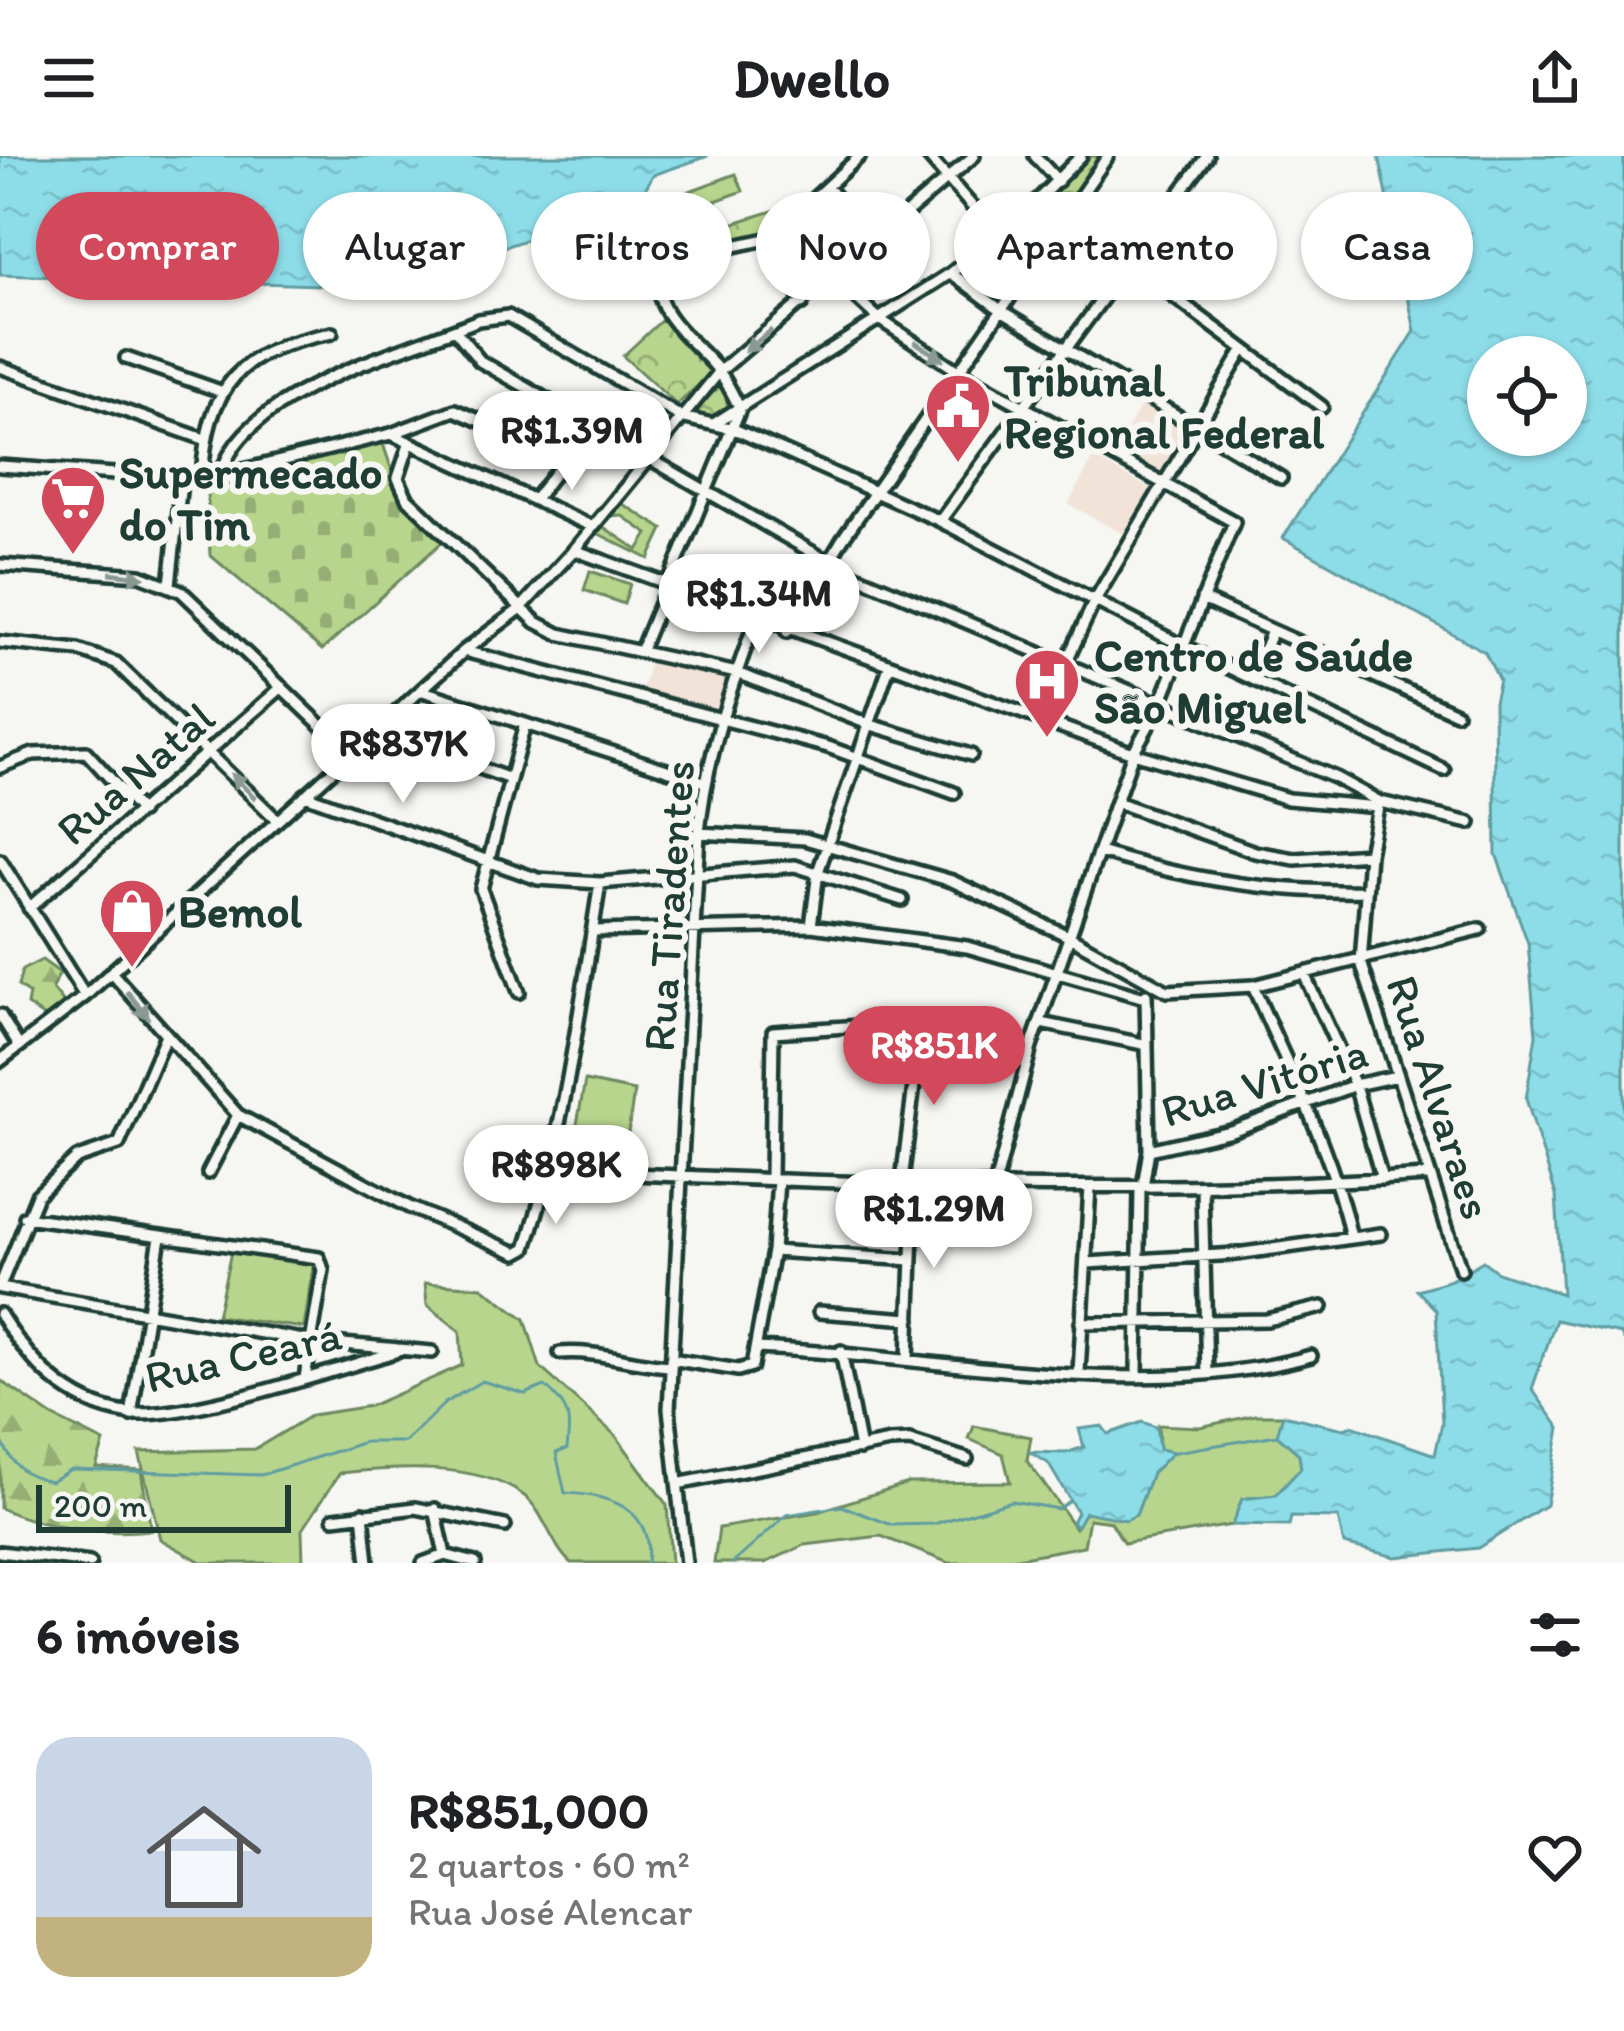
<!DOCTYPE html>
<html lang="pt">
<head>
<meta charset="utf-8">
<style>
  :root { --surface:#fff; --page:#f6f6f6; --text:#202124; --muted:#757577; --accent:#d1495b }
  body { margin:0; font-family:Itim,sans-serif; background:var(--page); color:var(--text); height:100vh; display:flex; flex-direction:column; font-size:45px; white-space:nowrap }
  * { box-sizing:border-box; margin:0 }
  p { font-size:39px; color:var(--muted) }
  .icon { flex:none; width:66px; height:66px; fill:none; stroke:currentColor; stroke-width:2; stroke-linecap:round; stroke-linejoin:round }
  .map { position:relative; height:1407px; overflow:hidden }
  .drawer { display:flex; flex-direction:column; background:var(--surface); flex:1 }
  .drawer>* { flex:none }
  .hud { position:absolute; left:36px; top:36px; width:1554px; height:108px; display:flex; gap:24px }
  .tools { position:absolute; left:1467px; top:180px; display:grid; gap:24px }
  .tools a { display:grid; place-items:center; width:120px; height:120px; border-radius:50%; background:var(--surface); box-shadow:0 3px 9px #0004; font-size:60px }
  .scale { position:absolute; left:36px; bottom:30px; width:255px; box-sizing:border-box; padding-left:12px; border:6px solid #1f3d34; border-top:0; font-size:33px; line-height:42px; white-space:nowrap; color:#1f3d34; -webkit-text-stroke:9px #f6f6f2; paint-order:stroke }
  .price { position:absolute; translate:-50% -102px; padding:0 27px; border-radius:42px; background:#fff; color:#222; font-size:39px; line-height:78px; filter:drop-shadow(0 3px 6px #0008) }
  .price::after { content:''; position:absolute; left:50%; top:72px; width:36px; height:27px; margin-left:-18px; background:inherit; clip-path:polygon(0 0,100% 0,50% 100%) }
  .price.current { background:var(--accent); color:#fff }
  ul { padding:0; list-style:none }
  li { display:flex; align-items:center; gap:36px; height:300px; padding:0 36px }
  li span { display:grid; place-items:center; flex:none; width:336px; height:240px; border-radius:36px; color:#555 }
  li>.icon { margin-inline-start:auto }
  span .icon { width:144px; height:144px; fill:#fffc; stroke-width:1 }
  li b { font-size:51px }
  h2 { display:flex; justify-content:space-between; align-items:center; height:144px; padding:0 36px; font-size:51px }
  .tag { padding:0 42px; border-radius:54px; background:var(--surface); box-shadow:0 3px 9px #0004; font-size:42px; line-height:108px }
  .tag.current { background:var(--accent); color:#fff }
  header { display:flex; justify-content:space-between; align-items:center; height:156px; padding:0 36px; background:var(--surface); font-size:54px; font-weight:700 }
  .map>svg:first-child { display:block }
</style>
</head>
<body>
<header><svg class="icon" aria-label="menu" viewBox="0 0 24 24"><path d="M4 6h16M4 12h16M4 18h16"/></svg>Dwello<svg class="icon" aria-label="share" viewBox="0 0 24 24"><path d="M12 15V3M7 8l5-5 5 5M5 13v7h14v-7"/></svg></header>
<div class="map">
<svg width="1624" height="1407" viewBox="0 0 1624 1407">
  <defs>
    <pattern id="forest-firs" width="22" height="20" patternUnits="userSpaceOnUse" patternTransform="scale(3)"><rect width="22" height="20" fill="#b8d58d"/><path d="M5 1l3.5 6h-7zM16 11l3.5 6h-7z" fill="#95ae74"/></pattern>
    <pattern id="cemetery-stones" width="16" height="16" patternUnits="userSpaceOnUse" patternTransform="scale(3)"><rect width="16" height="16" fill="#b8d58d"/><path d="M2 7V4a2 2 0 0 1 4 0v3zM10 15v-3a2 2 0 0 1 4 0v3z" fill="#95ae74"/></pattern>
    <pattern id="park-crowns" width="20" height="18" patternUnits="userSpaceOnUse" patternTransform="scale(3)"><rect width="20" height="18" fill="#b8d58d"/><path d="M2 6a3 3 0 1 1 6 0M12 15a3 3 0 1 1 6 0" fill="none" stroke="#95ae74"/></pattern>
    <pattern id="water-ripples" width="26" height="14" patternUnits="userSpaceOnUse" patternTransform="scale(3)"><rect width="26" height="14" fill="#8ddde9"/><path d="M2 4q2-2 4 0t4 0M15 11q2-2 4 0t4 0" fill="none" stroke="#79bfc8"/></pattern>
  </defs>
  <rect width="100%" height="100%" fill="#f6f6f2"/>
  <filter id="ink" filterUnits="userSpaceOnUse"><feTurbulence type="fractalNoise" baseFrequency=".00833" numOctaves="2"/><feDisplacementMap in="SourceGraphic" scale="24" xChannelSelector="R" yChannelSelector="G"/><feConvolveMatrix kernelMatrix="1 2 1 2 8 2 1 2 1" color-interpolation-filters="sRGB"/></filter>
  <g filter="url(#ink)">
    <path fill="#f2e3d8" d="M1142,248L1190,275L1166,319L1118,291Z
      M1093,302L1155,335L1129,381L1068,348Z
      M652,499L729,518L714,554L642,534Z"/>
    <path fill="#b8d58d" stroke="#6c8960" stroke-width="3" d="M736,18L743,35L693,53L687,36Z
      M621,347L663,373L649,403L597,377L602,370L638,394L648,378L621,359L610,360Z
      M590,415L630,428L624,448L584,434Z
      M585,925L634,935L627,984L575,979Z
      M231,1096L314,1106L304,1172L217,1160Z
      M425,1127L482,1131L525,1163L540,1211L616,1280L667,1349L671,1407H571C551,1390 544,1354 523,1339C476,1305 393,1312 340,1317L302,1374L303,1407H203L160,1383L139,1296L255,1293L312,1259L370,1250L462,1209L460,1175L427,1149Z
      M1255,1259H1283L1278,1279L1299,1298L1301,1312L1276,1339L1242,1343L1232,1369L1124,1387L1111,1366L1089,1363L1084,1390L990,1407H949L881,1380L805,1389L765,1407H714L719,1372L817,1356L908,1327L1010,1326L1003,1298L969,1283L974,1270L1031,1281L1027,1304L1075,1372L1085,1356L1136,1359L1152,1317L1172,1296L1159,1293L1158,1269L1200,1271Z"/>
    <path fill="url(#forest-firs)" stroke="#6c8960" stroke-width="3" d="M42,804L60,817L52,832L67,851L46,862L27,849L29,838L18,830L22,814Z
      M0,1224L52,1260L104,1286L96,1311L141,1314L151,1374C103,1379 44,1373 0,1352Z"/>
    <path fill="url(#cemetery-stones)" stroke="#6c8960" stroke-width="3" d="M381,282L402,344L442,386L322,494L210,399L207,336Z"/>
    <path fill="url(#park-crowns)" stroke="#6c8960" stroke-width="3" d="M1091,0H1103L1000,139L970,112L1013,78Z
      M795,48L769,79L670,104L667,88Z
      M804,56L843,107L802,142L775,86Z
      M665,161L715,213L677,249L623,200Z
      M723,227L729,256L700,263L697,252Z"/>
    <path fill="url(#water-ripples)" stroke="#619da1" stroke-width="3" fill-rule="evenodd" d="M0,0H708L653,19L624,71L571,69L381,131L0,119Z
      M1379,0H1624V1184L1621,1178L1556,1164L1532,1233L1560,1272L1546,1349L1478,1392L1395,1401L1344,1388L1338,1362L1291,1361L1289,1370L1232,1369L1242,1343L1276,1339L1301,1312L1299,1298L1277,1279L1283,1259L1344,1273L1352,1270L1435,1299L1442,1267L1436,1154L1417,1134L1451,1124L1483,1105L1497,1116L1562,1138L1556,1039L1526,943L1536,879L1528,787L1496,698L1494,546L1499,524L1485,496L1283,382L1415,175ZM1488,201H1566V279H1488Z
      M1142,1266L1156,1271L1159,1293L1173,1296L1152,1317L1136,1359L1126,1364L1085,1356L1077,1370L1072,1366L1077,1356L1048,1307L1029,1296L1066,1297L1084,1291L1079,1273L1102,1270L1108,1278Z"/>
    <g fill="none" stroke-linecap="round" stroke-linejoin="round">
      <path stroke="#619da1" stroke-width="3" d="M0,1281C12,1309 21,1319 51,1325L71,1313L261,1319L365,1286H405L445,1247L482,1225L525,1238L545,1230C571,1253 570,1261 567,1293L556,1297L565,1337C611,1339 654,1353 647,1407
        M1170,1297L1277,1279
        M733,1407L787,1359L842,1350L892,1369L934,1368L1011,1345L1058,1353L1070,1344"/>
      <defs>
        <path id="minor" d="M928,0L999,81
          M1035,0L1058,25
          M827,31L874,88
          M1063,67L1128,107L1322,251
          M771,82L802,148
          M951,117L1001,154L1281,322
          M835,122L879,163L958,215L1234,366L1159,551L1133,597L1031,891L995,1029
          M455,174L480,205L845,415L1336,622L1380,646L1470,667
          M126,202L223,236
          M0,211L204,283
          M740,253C733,239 726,223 715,210C690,181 648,155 660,112L674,103L771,82L860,0
          M715,267L951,117L1016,66L1081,0
          M391,278L591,370
          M409,289L398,322L407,342L536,466L559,478L737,517L871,569L971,599
          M0,310L202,324L391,278L455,254L568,303
          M221,321C237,236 410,194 478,164L508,160L681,261L734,273L940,365L1183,490L1444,614
          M202,324C207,228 240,194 332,177
          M534,344L590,272
          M940,365L1207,0
          M574,394L1133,597L1288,643L1378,651
          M0,409L140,419L181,435L350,597
          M170,429L181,326
          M1202,443L1456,557
          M787,476L842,384L1108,0
          M0,486L78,494L116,507L276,663
          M641,494L740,253
          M464,495L828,591L954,637
          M1252,522L1272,475
          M423,535L704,626
          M1041,561L1095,444L1242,196
          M376,574L510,623
          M0,611L33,598L86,596L141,656
          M305,639L538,723L600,727L795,710L902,744
          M1116,646L1255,696L1295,703L1369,698
          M1378,651L1369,698L1361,806L1461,1114
          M699,677L805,683L952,725L1068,780L1167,835L1253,830L1480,773
          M1100,696C1186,723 1276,737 1365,735
          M0,704L85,840
          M29,752L282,531
          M811,770L818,716L889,511
          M593,775L811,770L967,791L1145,842
          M111,816L238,959L409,1051L517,1097L526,1092C565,973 580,850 600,727
          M1304,818L1355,929L1382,1023
          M1253,830C1289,915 1331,991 1351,1081
          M519,836L481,733L525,568
          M0,859L19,890
          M1041,867L1143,888
          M0,905L85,840L464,495L520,453L574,394L720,215L974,0
          M1149,994L1231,975L1355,929L1397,920
          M548,1014C841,1028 1134,1040 1426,1020
          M208,1017L238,959
          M771,1023L773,876L904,867L1031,891
          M902,1025L921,873
          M1143,1030L1149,994L1146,839
          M1202,1032L1207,1218
          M984,1060L985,1029
          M25,1061L319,1102L323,1114L305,1222
          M773,1095L912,1104
          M1087,1107L1236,1098L1381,1078
          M0,1130L37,1039L77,1002L119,988L165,881
          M0,1132L309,1185L432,1196
          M819,1156L910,1163
          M0,1158C30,1206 67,1248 126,1257C180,1266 337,1213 395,1196
          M1081,1167L1267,1164L1322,1151
          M756,1192C935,1199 1137,1248 1311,1200
          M841,1195L860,1293
          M560,1197C599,1194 632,1208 670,1210
          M671,1203L738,1214L752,1210L773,1095L778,1024
          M908,1203L915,1026
          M1079,1216L1090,1031
          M1137,1217L1140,1032
          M131,1259L160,1081
          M682,1327L890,1286L910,1285L967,1303
          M435,1353L445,1399
          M363,1357L368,1407
          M334,1362L416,1352L505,1370
          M0,1396L90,1407
          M423,1407L445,1399L475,1407
          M686,1407L669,1253L699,677C706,601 730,534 756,463"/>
      </defs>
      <use href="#minor" stroke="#1f3d34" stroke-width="18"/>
      <use href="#minor" stroke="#f6f6f2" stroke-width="9"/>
    </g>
    <defs><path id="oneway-solid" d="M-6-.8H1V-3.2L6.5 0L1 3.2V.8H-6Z" transform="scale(3)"/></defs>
    <g fill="#8a9a93">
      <use href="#oneway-solid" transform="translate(758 185) rotate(141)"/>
      <use href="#oneway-solid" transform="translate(929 195) rotate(33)"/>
      <use href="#oneway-solid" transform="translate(127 419) rotate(7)"/>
      <use href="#oneway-solid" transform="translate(243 630) rotate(-135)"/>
      <use href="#oneway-solid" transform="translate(138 849) rotate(51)"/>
    </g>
  </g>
  <defs>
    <symbol id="civic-pin" viewBox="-11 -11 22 30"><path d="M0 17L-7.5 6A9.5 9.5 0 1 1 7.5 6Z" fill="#d1495b" stroke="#f6f6f2"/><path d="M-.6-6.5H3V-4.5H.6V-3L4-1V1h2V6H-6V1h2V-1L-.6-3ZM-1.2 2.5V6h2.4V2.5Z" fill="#fff"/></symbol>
    <symbol id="supermarket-pin" viewBox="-11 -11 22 30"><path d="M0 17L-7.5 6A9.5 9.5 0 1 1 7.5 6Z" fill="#d1495b" stroke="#f6f6f2"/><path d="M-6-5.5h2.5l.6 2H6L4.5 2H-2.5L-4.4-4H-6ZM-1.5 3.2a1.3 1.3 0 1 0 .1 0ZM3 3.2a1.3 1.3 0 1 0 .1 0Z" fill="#fff"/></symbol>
    <symbol id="hospital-pin" viewBox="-11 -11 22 30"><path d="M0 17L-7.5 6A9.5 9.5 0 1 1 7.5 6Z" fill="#d1495b" stroke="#f6f6f2"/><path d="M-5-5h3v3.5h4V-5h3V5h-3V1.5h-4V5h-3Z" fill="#fff"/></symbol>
    <symbol id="shop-pin" viewBox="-11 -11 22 30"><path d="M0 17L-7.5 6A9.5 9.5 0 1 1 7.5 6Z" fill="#d1495b" stroke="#f6f6f2"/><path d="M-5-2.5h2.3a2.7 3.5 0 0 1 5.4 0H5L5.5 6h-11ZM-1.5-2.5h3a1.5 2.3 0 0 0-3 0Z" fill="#fff"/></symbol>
  </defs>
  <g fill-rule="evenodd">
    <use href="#civic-pin" x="920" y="212" width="76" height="104"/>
    <use href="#supermarket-pin" x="35" y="304" width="76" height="104"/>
    <use href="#hospital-pin" x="1009" y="487" width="76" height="104"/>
    <use href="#shop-pin" x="94" y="717" width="76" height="104"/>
  </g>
  <g text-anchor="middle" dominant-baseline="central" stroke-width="12" stroke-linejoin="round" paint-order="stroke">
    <g font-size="45" font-weight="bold" fill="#1f3d34" stroke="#f6f6f2" text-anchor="start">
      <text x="1004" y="224">Tribunal<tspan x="1004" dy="52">Regional Federal</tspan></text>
      <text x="119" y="316">Supermecado<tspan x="119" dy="52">do Tim</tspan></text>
      <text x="1094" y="499">Centro de Saúde<tspan x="1094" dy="52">São Miguel</tspan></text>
      <text x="178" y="755">Bemol</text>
    </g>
    <g font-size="45" fill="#1f3d34" stroke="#f6f6f2">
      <text transform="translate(135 617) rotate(-41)">Rua Natal</text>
      <text transform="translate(668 750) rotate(-86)">Rua Tiradentes</text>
      <text transform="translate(1264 925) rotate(-17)">Rua Vitória</text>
      <text transform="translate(1440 941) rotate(72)">Rua Alvaraes</text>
      <text transform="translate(243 1199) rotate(-13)">Rua Ceará</text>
    </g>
  </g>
</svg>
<div class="tools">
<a><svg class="icon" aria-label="locate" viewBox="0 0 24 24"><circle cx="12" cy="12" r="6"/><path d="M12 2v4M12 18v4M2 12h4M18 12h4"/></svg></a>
</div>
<div class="scale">200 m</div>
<b class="price" style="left:572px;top:337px">R$1.39M</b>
<b class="price" style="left:759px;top:500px">R$1.34M</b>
<b class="price" style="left:403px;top:650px">R$837K</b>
<b class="price current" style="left:934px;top:952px">R$851K</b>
<b class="price" style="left:556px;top:1071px">R$898K</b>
<b class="price" style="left:934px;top:1115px">R$1.29M</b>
<div class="hud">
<a class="tag current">Comprar</a>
<a class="tag">Alugar</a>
<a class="tag">Filtros</a>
<a class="tag">Novo</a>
<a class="tag">Apartamento</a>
<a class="tag">Casa</a>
</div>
</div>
<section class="drawer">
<h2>6 imóveis<svg class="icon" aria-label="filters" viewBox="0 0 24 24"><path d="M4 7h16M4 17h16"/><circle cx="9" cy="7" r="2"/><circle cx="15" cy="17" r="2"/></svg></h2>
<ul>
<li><span style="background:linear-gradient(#c9d6e8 75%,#c2b280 0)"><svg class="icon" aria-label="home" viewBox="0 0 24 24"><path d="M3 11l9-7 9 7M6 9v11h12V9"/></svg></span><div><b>R$851,000</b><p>2 quartos · 60 m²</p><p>Rua José Alencar</p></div><svg class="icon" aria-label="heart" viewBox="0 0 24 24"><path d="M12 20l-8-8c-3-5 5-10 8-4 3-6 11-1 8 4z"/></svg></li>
</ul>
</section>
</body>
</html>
